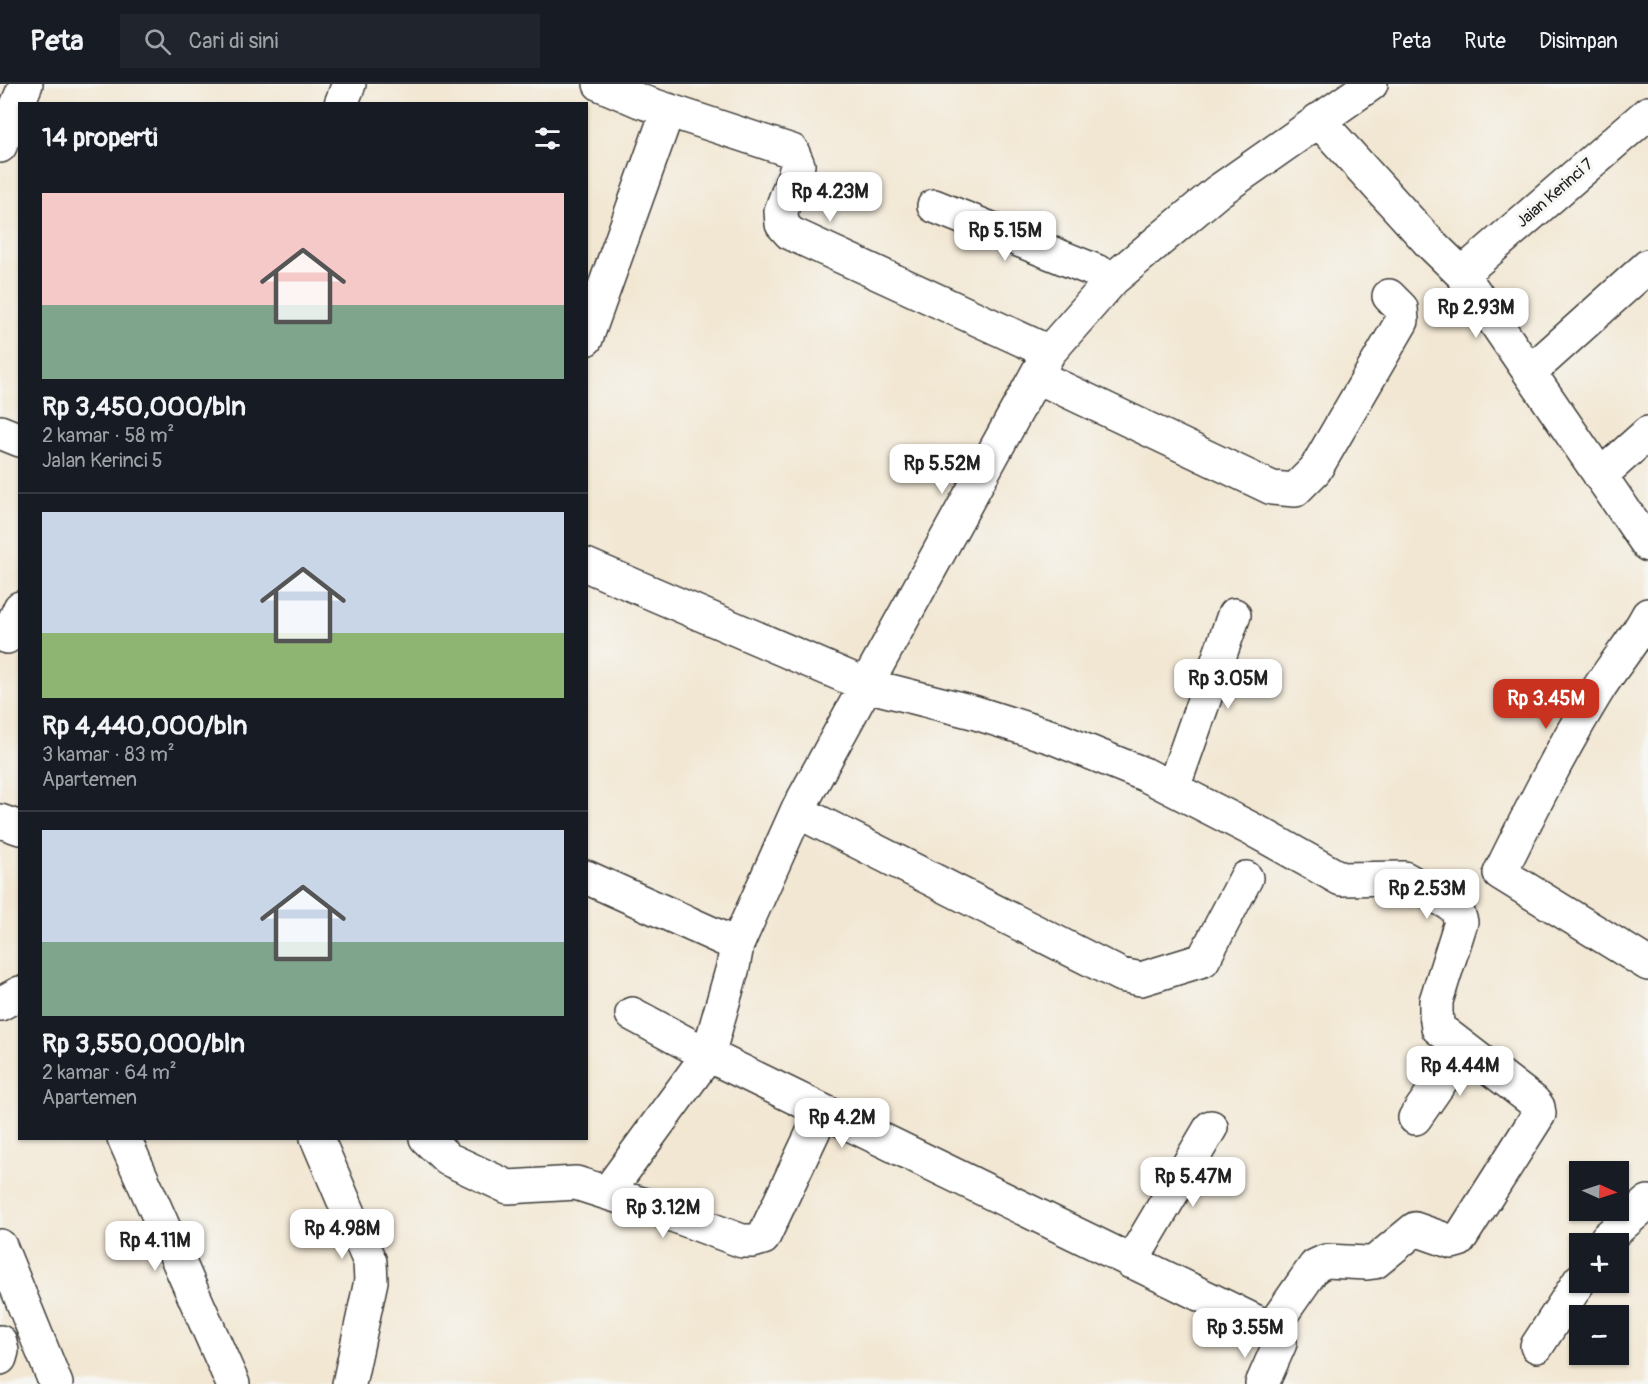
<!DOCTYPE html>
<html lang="id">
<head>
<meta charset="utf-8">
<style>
  :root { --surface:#171b24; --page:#20242c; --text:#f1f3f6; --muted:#9ea1a6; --line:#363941; --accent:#c8321e }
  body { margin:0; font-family:Pangolin,sans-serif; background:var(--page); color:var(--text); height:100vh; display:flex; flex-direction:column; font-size:22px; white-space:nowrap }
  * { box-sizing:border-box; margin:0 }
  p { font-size:20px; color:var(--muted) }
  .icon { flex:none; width:33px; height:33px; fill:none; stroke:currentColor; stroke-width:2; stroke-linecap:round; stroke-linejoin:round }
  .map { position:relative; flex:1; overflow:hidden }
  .side { position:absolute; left:18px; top:18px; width:570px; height:1038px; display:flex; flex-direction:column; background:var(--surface); border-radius:0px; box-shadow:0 2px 4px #0004 }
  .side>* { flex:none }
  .needle { width:39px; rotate:93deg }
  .buttons { position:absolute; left:1569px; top:1077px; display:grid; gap:12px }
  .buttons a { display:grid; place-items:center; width:60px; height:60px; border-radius:0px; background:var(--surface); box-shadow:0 2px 4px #0004; font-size:30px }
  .price { position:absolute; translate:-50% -51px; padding:0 14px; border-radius:12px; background:#fff; color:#222; font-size:20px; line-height:39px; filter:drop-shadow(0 2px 3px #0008) }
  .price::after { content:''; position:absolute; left:50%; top:36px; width:18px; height:14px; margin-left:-9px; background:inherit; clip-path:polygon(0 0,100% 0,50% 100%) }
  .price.active { background:var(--accent); color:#fff }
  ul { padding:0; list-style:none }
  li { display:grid; align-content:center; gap:12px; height:318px; padding:0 24px }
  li+li { border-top:2px solid var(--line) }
  li span { display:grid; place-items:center; height:186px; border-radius:0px; color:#555 }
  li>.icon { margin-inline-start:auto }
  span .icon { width:108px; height:108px; fill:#fffc; stroke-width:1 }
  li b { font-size:26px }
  h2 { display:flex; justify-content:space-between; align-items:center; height:72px; padding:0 24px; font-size:26px }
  header { display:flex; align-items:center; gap:36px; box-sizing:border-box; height:84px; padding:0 30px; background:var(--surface); border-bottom:2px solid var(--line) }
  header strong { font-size:28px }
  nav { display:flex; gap:33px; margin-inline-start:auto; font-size:21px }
  .search { width:420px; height:54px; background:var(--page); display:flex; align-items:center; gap:15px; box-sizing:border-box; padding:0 21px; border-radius:0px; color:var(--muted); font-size:22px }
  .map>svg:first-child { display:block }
</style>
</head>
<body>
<header>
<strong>Peta</strong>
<div class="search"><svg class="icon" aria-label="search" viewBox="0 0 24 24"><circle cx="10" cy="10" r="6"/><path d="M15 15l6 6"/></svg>Cari di sini</div>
<nav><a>Peta</a><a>Rute</a><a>Disimpan</a></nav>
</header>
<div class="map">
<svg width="1648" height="1300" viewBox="0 0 1648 1300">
  <rect width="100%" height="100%" fill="#f6f6f2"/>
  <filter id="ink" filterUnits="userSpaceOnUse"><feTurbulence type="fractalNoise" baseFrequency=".0167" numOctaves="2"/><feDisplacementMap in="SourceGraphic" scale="12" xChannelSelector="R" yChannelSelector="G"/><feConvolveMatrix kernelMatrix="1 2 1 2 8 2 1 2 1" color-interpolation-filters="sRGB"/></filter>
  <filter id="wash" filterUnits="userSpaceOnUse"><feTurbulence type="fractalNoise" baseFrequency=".008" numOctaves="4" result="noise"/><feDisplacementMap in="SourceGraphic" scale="24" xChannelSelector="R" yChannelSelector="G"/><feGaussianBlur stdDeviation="1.35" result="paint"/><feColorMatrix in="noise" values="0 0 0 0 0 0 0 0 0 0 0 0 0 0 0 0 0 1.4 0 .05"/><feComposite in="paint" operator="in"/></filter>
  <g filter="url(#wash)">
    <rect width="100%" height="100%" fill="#f2e7d3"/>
  </g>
  <g filter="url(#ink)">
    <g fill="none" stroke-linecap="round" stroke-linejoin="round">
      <defs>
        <path id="minor" d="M600,0L640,17L792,67L798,81L781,127L782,140L790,149L1049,268
          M341,20L349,0
          M1318,36L1428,157L1462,190L1648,461
          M0,62L26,0
          M934,122L1096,187L1113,195
          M1462,190L1648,29
          M586,255L668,26
          M1530,288L1648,182
          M1036,292L1272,404L1295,406L1315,386L1402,237L1401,224L1389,212
          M0,348L20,356
          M1600,392L1648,349
          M586,481L866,601L973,628L1052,653L1146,691L1261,750L1341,795L1404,794L1454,822L1458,829L1461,838L1436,917V930L1438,944L1533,1017L1538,1023L1539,1030L1459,1156L1452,1158L1415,1145L1375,1178L1367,1179L1326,1177L1315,1182L1271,1245
          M1648,531C1634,558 1613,581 1597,607C1561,666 1530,728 1500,789L1648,880
          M7,553L20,524
          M1173,704L1234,531
          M797,727L1121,891L1141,895L1203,876L1246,794
          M0,737L20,744
          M586,793L737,861L797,727L1049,268L1113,195L1217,108L1371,0
          M737,861L733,883L708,971L1271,1245L1277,1252L1280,1259L1262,1300
          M0,920L20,909
          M1415,1034L1464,964
          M124,1054L233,1300
          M317,1054L366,1169L370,1178L371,1197L349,1300
          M426,1054L448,1075L508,1103L576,1099L651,1123L742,1157H753L763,1154L823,1027
          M607,1109L708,971L632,930
          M1603,1160L1607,1154L1648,1118
          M0,1162L56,1300
          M1131,1178L1211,1043
          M0,1258L2,1267L0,1274
          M1537,1262L1580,1196"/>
      </defs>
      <use href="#minor" stroke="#3c3a37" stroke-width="36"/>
      <use href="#minor" stroke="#fff" stroke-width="33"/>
    </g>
  </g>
  <g text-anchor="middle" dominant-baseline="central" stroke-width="6" stroke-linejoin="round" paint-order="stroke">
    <g font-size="16" fill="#1c1c1c" stroke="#f6f6f2">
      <text transform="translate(1555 109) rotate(-41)">Jaian Kerinci 7</text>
    </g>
  </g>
</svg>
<div class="buttons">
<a><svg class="needle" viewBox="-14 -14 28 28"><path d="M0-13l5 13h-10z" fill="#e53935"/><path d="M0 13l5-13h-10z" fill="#9ea1a6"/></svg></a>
<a>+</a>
<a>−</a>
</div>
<b class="price" style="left:830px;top:139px">Rp 4.23M</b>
<b class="price" style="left:1005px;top:178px">Rp 5.15M</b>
<b class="price" style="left:1476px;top:255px">Rp 2.93M</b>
<b class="price" style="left:942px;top:411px">Rp 5.52M</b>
<b class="price" style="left:1228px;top:626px">Rp 3.05M</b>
<b class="price active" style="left:1546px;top:646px">Rp 3.45M</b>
<b class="price" style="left:1427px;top:836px">Rp 2.53M</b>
<b class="price" style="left:1460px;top:1013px">Rp 4.44M</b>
<b class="price" style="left:842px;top:1065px">Rp 4.2M</b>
<b class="price" style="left:1193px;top:1124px">Rp 5.47M</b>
<b class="price" style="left:663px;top:1155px">Rp 3.12M</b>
<b class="price" style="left:342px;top:1176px">Rp 4.98M</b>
<b class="price" style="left:155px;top:1188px">Rp 4.11M</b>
<b class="price" style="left:1245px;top:1275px">Rp 3.55M</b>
<section class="side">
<h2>14 properti<svg class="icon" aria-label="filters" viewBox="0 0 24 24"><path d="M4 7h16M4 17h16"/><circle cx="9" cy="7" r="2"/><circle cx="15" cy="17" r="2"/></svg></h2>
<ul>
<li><span style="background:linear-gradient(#f6c9c9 60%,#7fa58c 0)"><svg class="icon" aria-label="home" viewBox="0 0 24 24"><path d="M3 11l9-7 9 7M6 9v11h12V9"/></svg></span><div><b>Rp 3,450,000/bln</b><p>2 kamar · 58 m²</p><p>Jalan Kerinci 5</p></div></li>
<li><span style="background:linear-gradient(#c9d6e8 65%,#8fb573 0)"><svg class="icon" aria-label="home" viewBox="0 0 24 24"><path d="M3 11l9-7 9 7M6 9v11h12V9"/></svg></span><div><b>Rp 4,440,000/bln</b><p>3 kamar · 83 m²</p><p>Apartemen</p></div></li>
<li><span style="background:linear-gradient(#c9d6e8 60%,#7fa58c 0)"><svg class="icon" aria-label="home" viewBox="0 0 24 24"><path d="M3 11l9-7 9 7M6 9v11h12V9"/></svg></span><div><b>Rp 3,550,000/bln</b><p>2 kamar · 64 m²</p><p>Apartemen</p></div></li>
</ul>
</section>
</div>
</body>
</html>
